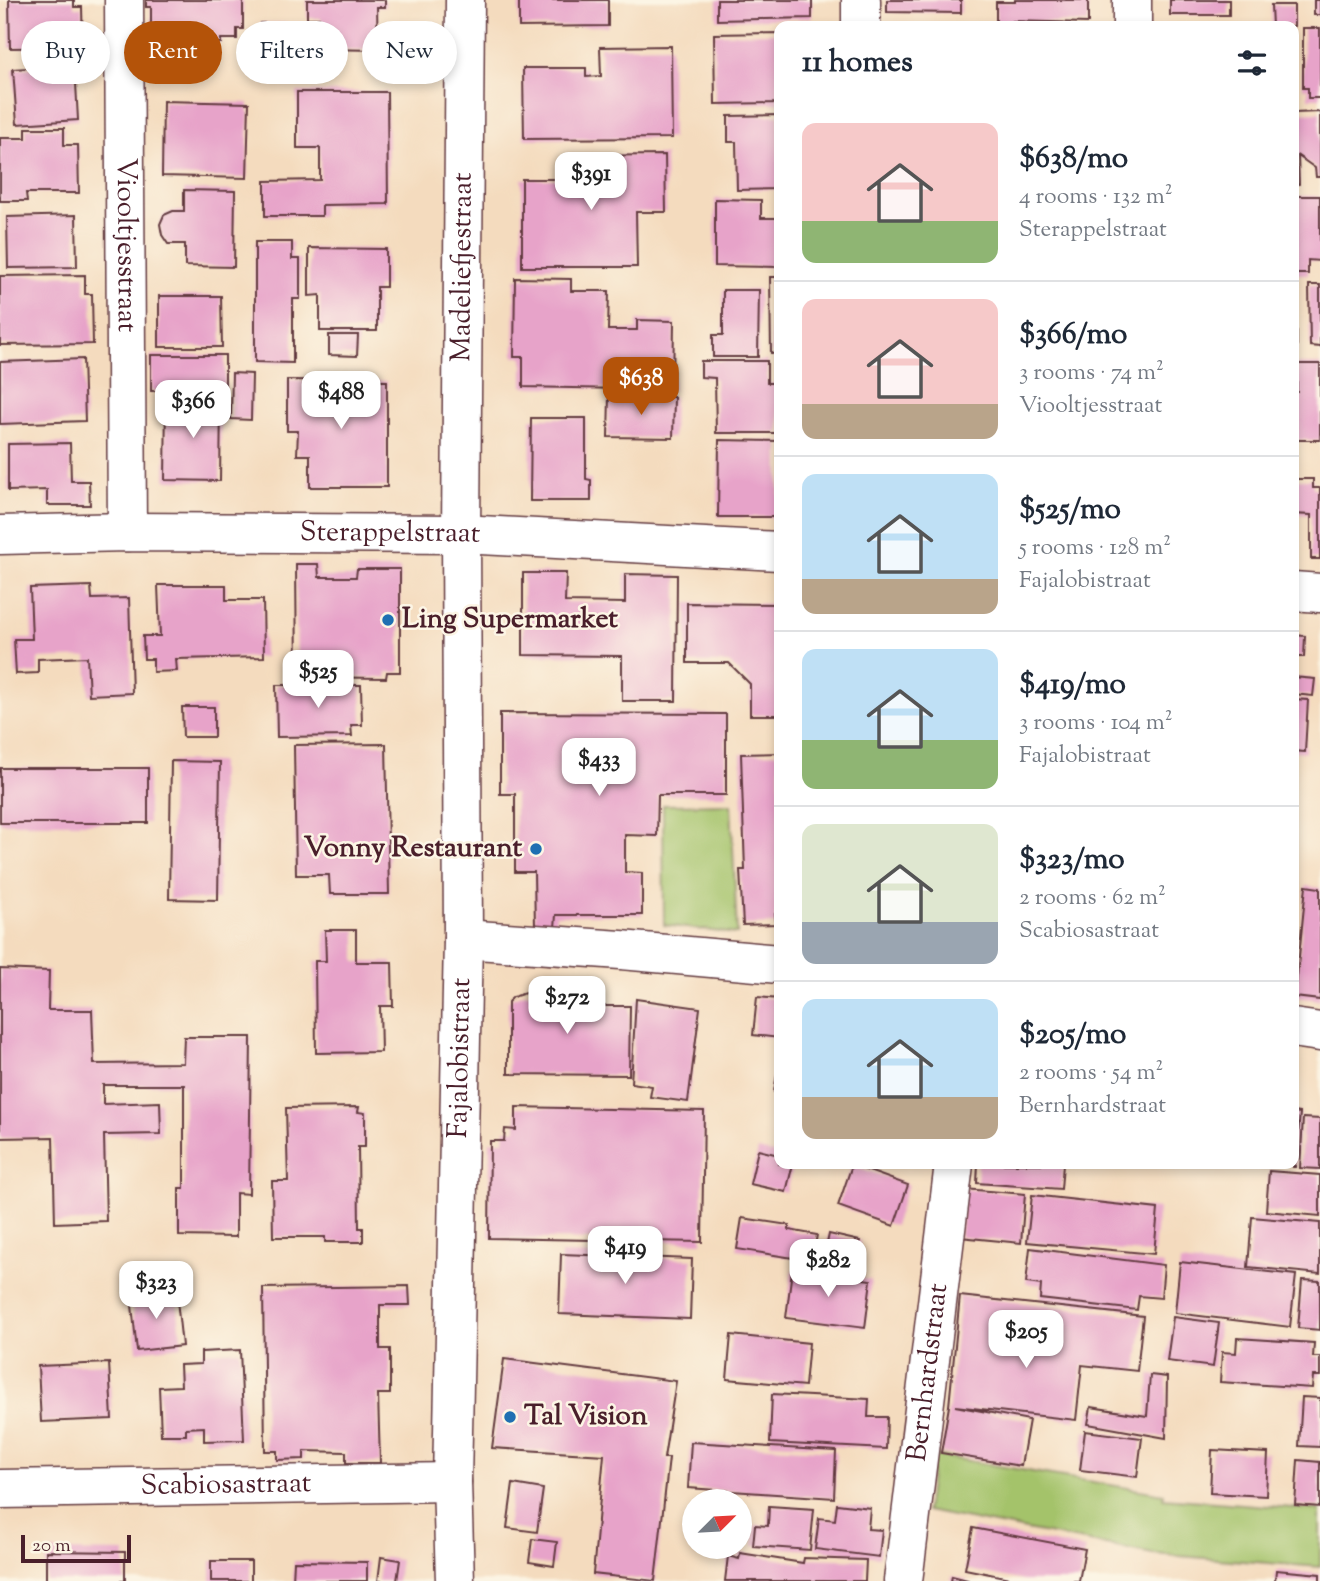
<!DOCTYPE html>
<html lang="en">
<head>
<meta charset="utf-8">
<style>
  :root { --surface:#fff; --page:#f2f2f3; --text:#1f2937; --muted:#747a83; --line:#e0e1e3; --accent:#b45309 }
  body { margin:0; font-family:"Sorts Mill Goudy",serif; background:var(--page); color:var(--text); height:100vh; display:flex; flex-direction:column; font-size:26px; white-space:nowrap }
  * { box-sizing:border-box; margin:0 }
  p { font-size:23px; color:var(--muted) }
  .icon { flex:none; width:38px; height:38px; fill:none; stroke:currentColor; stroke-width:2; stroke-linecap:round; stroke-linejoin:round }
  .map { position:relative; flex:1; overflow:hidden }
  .details { position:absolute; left:774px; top:21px; width:525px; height:1148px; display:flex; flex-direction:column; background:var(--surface); border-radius:14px; box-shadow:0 4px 10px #0003 }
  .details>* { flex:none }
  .hud { position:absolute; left:21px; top:21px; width:648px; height:63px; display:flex; gap:14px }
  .needle { width:46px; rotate:66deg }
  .fabs { position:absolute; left:682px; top:1489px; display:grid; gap:14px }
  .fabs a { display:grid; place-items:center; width:70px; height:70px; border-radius:50%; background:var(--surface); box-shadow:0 4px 10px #0003; font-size:35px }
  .scale { position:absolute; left:21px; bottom:18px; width:110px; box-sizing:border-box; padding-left:7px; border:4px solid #4a1f2b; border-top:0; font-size:19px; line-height:24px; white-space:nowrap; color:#4a1f2b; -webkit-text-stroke:5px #fcf5e5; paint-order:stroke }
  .price { position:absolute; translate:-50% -60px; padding:0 16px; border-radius:14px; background:#fff; color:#222; font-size:23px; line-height:46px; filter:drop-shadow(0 2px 4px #0008) }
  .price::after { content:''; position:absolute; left:50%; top:42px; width:21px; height:16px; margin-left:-10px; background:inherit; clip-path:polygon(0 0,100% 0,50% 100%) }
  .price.current { background:var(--accent); color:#fff }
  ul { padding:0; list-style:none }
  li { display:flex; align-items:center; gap:21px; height:175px; padding:0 28px }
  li+li { border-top:2px solid var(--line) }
  li span { display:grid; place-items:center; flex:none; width:196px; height:140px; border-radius:14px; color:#555 }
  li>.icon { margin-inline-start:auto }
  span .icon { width:84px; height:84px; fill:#fffc; stroke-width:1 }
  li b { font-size:30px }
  h2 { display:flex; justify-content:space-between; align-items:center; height:84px; padding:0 28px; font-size:30px }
  .tag { padding:0 24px; border-radius:32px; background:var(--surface); box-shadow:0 4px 10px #0003; font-size:24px; line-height:63px }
  .tag.current { background:var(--accent); color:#fff }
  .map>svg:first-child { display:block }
</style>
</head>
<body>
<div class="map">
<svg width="1320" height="1581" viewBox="0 0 1320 1581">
  <rect width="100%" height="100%" fill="#fcf5e5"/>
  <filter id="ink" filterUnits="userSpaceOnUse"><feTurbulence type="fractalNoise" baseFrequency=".0143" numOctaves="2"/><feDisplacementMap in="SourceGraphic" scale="14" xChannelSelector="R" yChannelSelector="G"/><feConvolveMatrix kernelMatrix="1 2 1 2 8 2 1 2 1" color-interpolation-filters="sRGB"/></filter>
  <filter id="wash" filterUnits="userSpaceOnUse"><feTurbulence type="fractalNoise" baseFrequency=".00686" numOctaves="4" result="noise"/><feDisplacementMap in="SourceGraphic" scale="28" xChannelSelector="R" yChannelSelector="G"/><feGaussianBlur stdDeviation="1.57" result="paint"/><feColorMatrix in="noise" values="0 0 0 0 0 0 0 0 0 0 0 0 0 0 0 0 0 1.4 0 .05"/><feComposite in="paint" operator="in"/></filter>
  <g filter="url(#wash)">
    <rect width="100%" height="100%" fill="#f4dbbe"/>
    <path fill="#a4c36b" stroke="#77714b" stroke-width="2" d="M731,804L737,934L664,925L663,805Z
      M934,1455L1164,1494L1163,1498L1320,1510V1567L1153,1554L926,1511Z"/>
    <g id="blocks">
      <path fill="#e7a3c9" d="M9,0H74V7H82L83,47L10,48Z
        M146,0H243V29H237V39H221V43H151V7H146Z
        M307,0H385V7H377L378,50L321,49V18H307Z
        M519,0H608V26L519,27Z
        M717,0H812V18L717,20Z
        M887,0H961V13L887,12Z
        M1015,0H1088V23L1013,21V26H996V2H1015Z
        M1170,0H1229V15H1170Z
        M1314,0H1320V15H1314Z
        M1271,5H1294V26H1272Z
        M260,23H300L301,52H322V78L261,79Z
        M1303,28H1320V98H1308V88H1303Z
        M779,33V103L715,104L714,34Z
        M671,46L672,138L524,139L523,68H586V77L601,76L600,47Z
        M75,65L78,120L17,124L13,69Z
        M297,92H387L388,204L322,205V216H265V181L320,180V148H297Z
        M163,101L249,103L247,178L162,176Z
        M1320,112V177H1316L1315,168L1298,156L1299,184L1293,185V113Z
        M779,115V189L737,190L736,142H728V116Z
        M26,128H64V145H78L79,193H26L27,201H0V138H26Z
        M665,155L666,212H636L637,267H522V179H569V156Z
        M184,190L235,191L234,267L185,266V244H168L162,235L160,224L164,215L173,211H184Z
        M1297,196H1320V261L1308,260V274H1293V216H1298Z
        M715,199L761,200V218H779V267L715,266Z
        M76,215L77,267L8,268L7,217Z
        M255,242H292V259H300V299H293V363L255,362Z
        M309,248L386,249V287H377V331H320V295L309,296Z
        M85,275V294H92L93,344L0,345V276Z
        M770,277H779V353H771Z
        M515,278L571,279V291H609L608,330H637V320L674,321L673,390L523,387V357H514Z
        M1309,285H1320V347L1310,346Z
        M723,290H759L758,357H713V335H723Z
        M159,296H221L222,347H159Z
        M1293,331H1297V354H1293Z
        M329,335H358L357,356L329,355Z
        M151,355H225V391H151Z
        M83,359L85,421L0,424V362Z
        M701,361H767V383H779V433H716L715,378L701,377Z
        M1297,364H1320V440H1293V392H1297Z
        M232,373L252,374L251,420L231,419Z
        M287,380L387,381V487H310V455H297L298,431H287Z
        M609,396L674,397L673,438L608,437Z
        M166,399L221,400L220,481L165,480Z
        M531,418H586V479L591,480V501H530Z
        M719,440L779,441V517H718Z
        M70,443L71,481H89L90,505H47V490L8,491V444Z
        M1293,479H1313V488H1320V559H1311V515L1293,514Z
        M296,564H318L319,577H356L357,569H400V672H387L386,678L297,677Z
        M523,573H566L565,602L625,603V574L677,575L676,701H622V656L523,655Z
        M158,585H226V600H263L264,657L176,659L177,671L153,672V659H144L143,636H160Z
        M91,586L92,599L129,598L132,693L89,695L87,657L38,659V673L16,674L14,639H32L30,588Z
        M687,603L779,604V715H750V684L729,663H687Z
        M1293,635L1305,636L1304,657H1293Z
        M1293,677L1315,679L1313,696L1293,694Z
        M276,685H361L362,725H351L352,736L277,737Z
        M1293,699L1308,700L1305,752L1293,751Z
        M182,707H214V737H183Z
        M500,713L726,714V795H658L657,836L625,835V872L642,873V915H556L555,928H535L534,872H515V794H500Z
        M386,744L389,894H330L329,875H296L294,745Z
        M779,753V914H775L776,924L743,925L740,870H745L741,754Z
        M171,761L220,762L218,900L169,899Z
        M0,768H148V823H0Z
        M1306,886L1320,888V1000L1295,997Z
        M325,930H356V962H392L393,1006H380L381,1052L316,1053L315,961H326Z
        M0,969L49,971L48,1010H92L94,1064L183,1063L184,1037H251L249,1194L236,1193V1237L179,1236V1188H184V1085H103V1104L160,1102L161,1134L104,1135L106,1221L55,1223L53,1137L0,1138Z
        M525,993L586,994V1006H630L629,1075L508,1074V1002L513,997Z
        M757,997L779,999V1038L753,1035Z
        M636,999L700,1008L688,1102L650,1097L652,1086L631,1083Z
        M777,1074H779V1093L774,1092Z
        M359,1107L358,1112L365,1113V1147H358L359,1228H363V1242H325V1237H273L272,1181H288L286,1108Z
        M516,1107L704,1111L702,1242L489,1238L490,1141H504L505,1129L516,1130Z
        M1293,1112L1300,1113L1295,1167H1293Z
        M1303,1118L1320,1119V1169L1300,1168Z
        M758,1150L779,1155V1164H793L786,1192L750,1184Z
        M978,1164H1063L1061,1189L977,1183Z
        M852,1165L908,1185L894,1226L838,1206Z
        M1269,1171L1320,1175V1216L1266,1211Z
        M964,1189L1025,1194L1021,1243L960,1237Z
        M1032,1195L1158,1209L1154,1254L1027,1242Z
        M1252,1217L1320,1223V1274L1248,1267Z
        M742,1218L789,1225V1230L817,1235L812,1261L737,1249Z
        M829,1234L860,1241L854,1269L823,1263Z
        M1030,1248L1164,1265L1161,1298L1139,1296L1137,1310L1040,1299L1041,1285L1026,1283Z
        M561,1254L692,1259L690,1319L559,1314Z
        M1180,1262L1296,1275L1290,1327L1175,1313Z
        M792,1270L871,1280L865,1328L786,1318Z
        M1302,1280L1320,1281V1330L1298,1328Z
        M409,1286L410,1305H380V1349H390V1394H378L380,1463H346V1452L304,1451V1459L277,1460V1451H265L263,1288Z
        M176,1291L182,1346L137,1351L131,1296Z
        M960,1296L1143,1316L1137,1371L1082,1365L1076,1420L955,1406L1029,1420L1021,1466L941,1453L949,1406Z
        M1173,1317L1219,1323L1213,1367L1167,1361Z
        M731,1335L809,1343L805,1386L727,1379Z
        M1237,1338L1314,1343L1313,1357H1320V1376H1313L1312,1388L1220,1382L1222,1352L1236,1353Z
        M240,1350L244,1440L204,1441V1427L186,1428V1435H161L159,1387L181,1386L180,1365L201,1364V1352Z
        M504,1359L676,1381L664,1458H669L655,1581L593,1574L604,1455L492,1448Z
        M109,1363L112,1419L41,1422L38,1366Z
        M1150,1375L1167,1377L1166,1438L1088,1424L1091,1407L1147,1416Z
        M772,1394L869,1399L868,1417H887L886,1449L770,1443Z
        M1302,1397L1320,1398V1447L1299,1446Z
        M1085,1431L1142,1438L1137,1477L1080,1470Z
        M691,1442L836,1451L834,1498L688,1488Z
        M1212,1450L1268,1453L1266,1496L1210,1493Z
        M1298,1460L1320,1462V1507L1295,1505Z
        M513,1484L543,1489L537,1532L507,1528Z
        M837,1504L870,1508L868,1529L882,1530L879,1557L815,1549L819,1518L835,1520Z
        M769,1506L814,1509L810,1550L753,1546L755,1525L768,1526Z
        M973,1528L1085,1549L1079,1581H1024L965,1569Z
        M532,1539L557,1542L554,1566L529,1562Z
        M46,1551L125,1552V1581H46Z
        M740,1553L803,1563L804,1558L866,1560L865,1581H725L728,1556L739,1559Z
        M381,1557L400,1560L397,1581H378Z
        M211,1561H251V1581H211Z
        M294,1561L367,1562V1581H293Z
        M1276,1570L1320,1574V1581H1275Z
        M952,1576L968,1580V1581H951Z"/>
    </g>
  </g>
  <g filter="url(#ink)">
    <use href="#blocks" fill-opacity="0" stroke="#643b41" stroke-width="2"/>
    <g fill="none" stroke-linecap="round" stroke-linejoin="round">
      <defs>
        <g id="minor">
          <path id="s1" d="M124,0L127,532"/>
          <path d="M1132,0V26"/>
          <path d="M861,26V0"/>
          <path id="s2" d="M0,535L127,532L461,534L779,551"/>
          <path d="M1293,591L1320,593"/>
          <path d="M463,939L621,950L779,964"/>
          <path d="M1293,1028L1320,1032"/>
          <path id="s3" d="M0,1489L452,1482"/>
          <path id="s4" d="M455,1581L452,1482L463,939L461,534L465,0"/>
          <path id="s5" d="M903,1581L954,1164"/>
        </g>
      </defs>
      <use href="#minor" stroke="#643b41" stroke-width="41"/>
      <use href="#minor" stroke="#fff" stroke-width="38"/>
    </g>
  </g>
  <g fill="#1f6fb2" stroke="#fcf5e5" stroke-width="2.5">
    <circle cx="388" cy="620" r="7"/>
    <circle cx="536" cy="849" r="7"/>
    <circle cx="510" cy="1417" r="7"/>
  </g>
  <g text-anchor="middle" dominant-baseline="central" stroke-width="5" stroke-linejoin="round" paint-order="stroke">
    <g font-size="28" fill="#4a1f2b" stroke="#fcf5e5">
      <text stroke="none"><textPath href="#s1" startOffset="245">Viooltjesstraat</textPath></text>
      <text stroke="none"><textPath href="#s4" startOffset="1314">Madeliefjestraat</textPath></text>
      <text stroke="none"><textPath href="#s2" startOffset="390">Sterappelstraat</textPath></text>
      <text stroke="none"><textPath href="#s4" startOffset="523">Fajalobistraat</textPath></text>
      <text stroke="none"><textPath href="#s5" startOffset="210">Bernhardstraat</textPath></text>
      <text stroke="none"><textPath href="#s3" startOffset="226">Scabiosastraat</textPath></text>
    </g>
    <g font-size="28" font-weight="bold" fill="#4a1f2b" stroke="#fcf5e5" text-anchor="start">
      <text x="402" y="620">Ling Supermarket</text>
      <text x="522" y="849" text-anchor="end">Vonny Restaurant</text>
      <text x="524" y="1417">Tal Vision</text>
    </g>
  </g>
</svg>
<div class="fabs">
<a><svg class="needle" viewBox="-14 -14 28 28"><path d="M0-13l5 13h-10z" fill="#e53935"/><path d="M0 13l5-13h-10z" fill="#747a83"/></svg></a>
</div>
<div class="scale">20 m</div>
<b class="price" style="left:591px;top:212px">$391</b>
<b class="price current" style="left:641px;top:417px">$638</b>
<b class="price" style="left:341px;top:431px">$488</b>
<b class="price" style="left:193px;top:440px">$366</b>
<b class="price" style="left:318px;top:710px">$525</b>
<b class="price" style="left:599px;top:798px">$433</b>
<b class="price" style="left:567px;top:1036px">$272</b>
<b class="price" style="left:625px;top:1286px">$419</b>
<b class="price" style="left:828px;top:1299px">$282</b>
<b class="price" style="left:156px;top:1321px">$323</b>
<b class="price" style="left:1026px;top:1370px">$205</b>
<div class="hud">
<a class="tag">Buy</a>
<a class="tag current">Rent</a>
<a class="tag">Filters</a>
<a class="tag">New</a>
</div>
<section class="details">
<h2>11 homes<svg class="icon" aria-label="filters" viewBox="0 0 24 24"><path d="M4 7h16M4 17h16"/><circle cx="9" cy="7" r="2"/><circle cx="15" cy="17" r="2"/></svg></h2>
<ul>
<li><span style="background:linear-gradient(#f6c9c9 70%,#8fb573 0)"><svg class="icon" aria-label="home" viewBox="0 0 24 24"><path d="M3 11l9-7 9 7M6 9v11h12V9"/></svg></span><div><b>$638/mo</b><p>4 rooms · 132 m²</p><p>Sterappelstraat</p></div></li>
<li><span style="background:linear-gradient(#f6c9c9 75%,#b9a48a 0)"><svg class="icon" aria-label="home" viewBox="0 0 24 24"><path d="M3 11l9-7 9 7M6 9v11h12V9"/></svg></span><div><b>$366/mo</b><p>3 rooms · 74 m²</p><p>Viooltjesstraat</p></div></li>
<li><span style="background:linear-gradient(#bfe0f5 75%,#b9a48a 0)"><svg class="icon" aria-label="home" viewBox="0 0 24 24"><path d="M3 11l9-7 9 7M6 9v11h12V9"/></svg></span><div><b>$525/mo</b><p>5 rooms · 128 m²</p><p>Fajalobistraat</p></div></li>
<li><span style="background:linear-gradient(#bfe0f5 65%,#8fb573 0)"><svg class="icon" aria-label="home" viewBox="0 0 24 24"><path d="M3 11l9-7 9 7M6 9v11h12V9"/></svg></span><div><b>$419/mo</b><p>3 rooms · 104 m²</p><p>Fajalobistraat</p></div></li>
<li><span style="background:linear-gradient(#dfe7d0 70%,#9aa5b1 0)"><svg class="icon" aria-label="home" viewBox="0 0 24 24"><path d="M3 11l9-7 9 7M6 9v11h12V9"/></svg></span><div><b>$323/mo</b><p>2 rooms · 62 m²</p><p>Scabiosastraat</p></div></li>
<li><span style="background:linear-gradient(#bfe0f5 70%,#b9a48a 0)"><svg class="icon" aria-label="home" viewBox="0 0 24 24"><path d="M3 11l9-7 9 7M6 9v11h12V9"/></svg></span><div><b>$205/mo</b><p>2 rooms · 54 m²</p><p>Bernhardstraat</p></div></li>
</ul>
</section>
</div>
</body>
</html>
